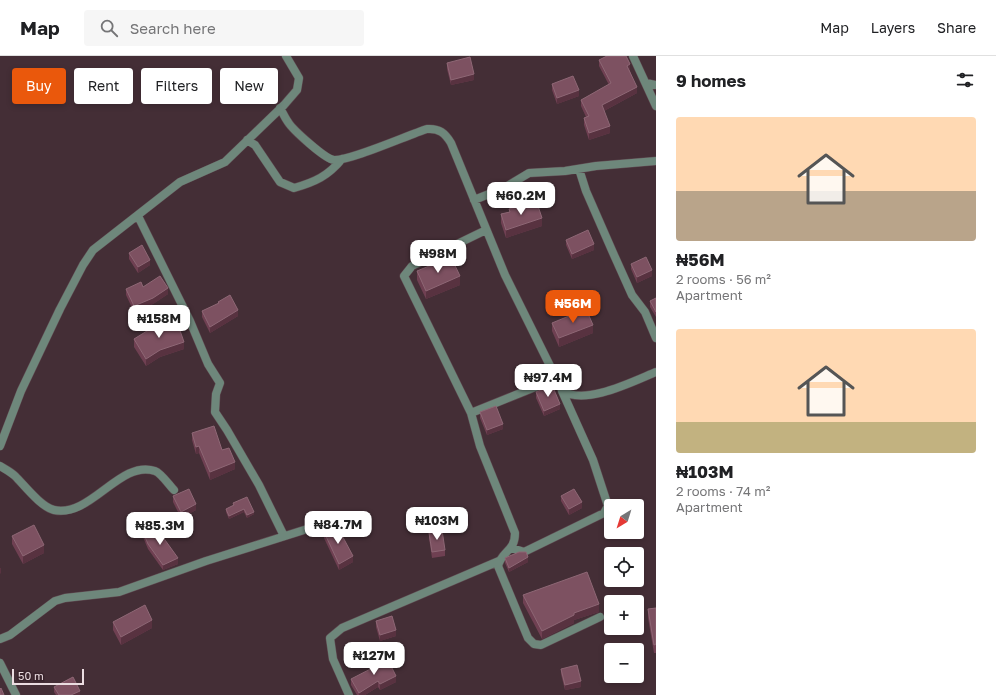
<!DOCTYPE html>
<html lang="en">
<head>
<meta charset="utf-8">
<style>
  :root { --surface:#fff; --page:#f6f6f6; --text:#202124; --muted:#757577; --line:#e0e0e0; --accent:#ea580c }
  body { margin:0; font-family:"Golos Text",sans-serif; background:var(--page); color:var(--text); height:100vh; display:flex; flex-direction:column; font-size:15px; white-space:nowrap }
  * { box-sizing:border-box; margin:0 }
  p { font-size:13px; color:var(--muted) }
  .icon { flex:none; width:22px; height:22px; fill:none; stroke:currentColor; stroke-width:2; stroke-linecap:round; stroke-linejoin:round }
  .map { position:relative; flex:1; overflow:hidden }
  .sheet { display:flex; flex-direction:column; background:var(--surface); width:340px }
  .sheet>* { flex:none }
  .guide { position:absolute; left:12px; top:12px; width:380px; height:36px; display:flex; gap:8px }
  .needle { width:26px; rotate:218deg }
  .buttons { position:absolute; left:604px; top:443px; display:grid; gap:8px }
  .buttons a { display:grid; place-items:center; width:40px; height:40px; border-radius:4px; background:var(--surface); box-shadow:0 2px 6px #0003; font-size:20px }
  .scale { position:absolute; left:12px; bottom:10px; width:72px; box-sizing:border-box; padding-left:4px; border:2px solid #ebdde1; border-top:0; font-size:11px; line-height:14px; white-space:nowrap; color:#ebdde1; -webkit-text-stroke:3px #39242c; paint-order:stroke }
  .price { position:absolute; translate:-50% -34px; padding:0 9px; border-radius:8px; background:#fff; color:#222; font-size:13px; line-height:26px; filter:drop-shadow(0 1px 2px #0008) }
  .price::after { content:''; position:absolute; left:50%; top:24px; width:12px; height:9px; margin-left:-6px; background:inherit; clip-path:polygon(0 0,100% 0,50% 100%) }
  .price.on { background:var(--accent); color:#fff }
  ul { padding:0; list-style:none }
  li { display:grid; align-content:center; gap:8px; height:212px; padding:0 20px }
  li span { display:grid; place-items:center; height:124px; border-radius:4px; color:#555 }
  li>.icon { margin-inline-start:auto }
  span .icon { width:72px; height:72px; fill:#fffc; stroke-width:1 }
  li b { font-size:17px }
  h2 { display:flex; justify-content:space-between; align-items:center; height:48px; padding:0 20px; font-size:17px }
  .chip { padding:0 14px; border-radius:4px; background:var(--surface); box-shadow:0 2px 6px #0003; font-size:14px; line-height:36px }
  .chip.on { background:var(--accent); color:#fff }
  header { display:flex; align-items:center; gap:24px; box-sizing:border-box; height:56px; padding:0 20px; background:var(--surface); border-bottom:1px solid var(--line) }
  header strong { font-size:19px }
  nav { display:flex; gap:22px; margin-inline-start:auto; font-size:14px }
  .search { width:280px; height:36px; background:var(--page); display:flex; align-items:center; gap:10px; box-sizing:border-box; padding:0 14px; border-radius:4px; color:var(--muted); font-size:15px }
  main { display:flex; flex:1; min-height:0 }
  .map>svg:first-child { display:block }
</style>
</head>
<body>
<header>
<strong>Map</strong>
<div class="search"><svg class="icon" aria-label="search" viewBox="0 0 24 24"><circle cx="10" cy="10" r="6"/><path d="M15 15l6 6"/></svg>Search here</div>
<nav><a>Map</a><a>Layers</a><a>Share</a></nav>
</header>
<main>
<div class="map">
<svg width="656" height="639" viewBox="0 0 656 639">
  <rect width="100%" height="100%" fill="#442e36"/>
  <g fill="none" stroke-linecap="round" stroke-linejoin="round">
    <defs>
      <path id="street" d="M633,0L656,50
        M646,27L656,29
        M280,52C283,57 285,62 288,66C293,74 325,103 334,104C350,105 408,79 427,73C439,72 445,77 451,87L505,219L562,334C583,351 634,325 656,316
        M247,84L255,89L280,126L294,132C315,126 328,120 342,103
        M579,113L586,135L614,199L632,239L645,256L656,282
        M474,144L504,132L529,117L565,115L596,110L656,105
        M138,160L190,265L208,308L220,327L216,338L215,356L227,374L259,429L284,480
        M555,323L471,357L480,390L515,477C515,496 502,494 498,510L528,582L534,588L541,589L600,561
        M471,357L404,220L412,210L486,174
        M0,390L21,335L60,253L83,209L93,194L180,126L225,106L284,49L297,34L299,22L286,0
        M0,410C5,413 11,416 15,420C25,430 41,451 54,454C91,462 120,403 155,415C161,417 169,429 174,434
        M512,492L524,496L604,457L608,450L593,404L562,335
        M0,583L10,579L55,545L65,542L119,536L206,505L342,462
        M0,607L16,639
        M349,639L333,603L330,582L342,572L499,505"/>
    </defs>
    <use href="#street" stroke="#5f4a51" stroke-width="9"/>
    <use href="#street" stroke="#6e877b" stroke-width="8"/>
  </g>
  <path fill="#6f4052" d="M599,4L630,14V15L637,37L604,55L610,77L589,84L584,69V62L586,61L581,50V44L609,29L599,10Z
    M447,7L474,24L451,29L447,13Z
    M552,28L579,40L557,48L552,34Z
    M526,150L542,170L506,182L501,167V158L509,156V153Z
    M566,184L594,194L572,203L566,189Z
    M129,197L150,209L138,217L129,203Z
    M631,208L652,220L637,227L631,213Z
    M417,215L460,229L426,243L417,224Z
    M143,231L168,238L153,248L134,256L126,239V233Z
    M656,242V261L650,251V245Z
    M218,246L238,260L210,277L202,261V255L218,248Z
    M552,267L593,277L559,291L552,275Z
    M156,273L184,293L160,301L146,310L134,291V283Z
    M536,336L560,353L544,360L536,342Z
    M480,356L503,373L487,379L480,362Z
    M192,377L222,394L235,413L210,424L199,397L196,398L192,384Z
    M173,440L196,454L181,462L173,446Z
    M561,440L582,452L569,459L561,445Z
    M233,447L254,458L247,462L244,456L229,463L226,456V453L233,450Z
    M143,476L160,477L178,508L163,514L148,493L143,481Z
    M324,476L353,506L339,514L324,482Z
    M429,477L445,494V500L432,502L429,482Z
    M12,480L44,497L23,508L12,488Z
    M505,502L528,506L509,516L505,507Z
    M523,539L599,556L574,564V567L542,583L523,547Z
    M656,552V597H654L648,562V553Z
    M376,565L396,580L380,585L376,571Z
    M113,566L152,572L121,589L113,574Z
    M611,599V618L605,608V602Z
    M561,613L581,631L565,634L561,618Z
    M351,623L396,626L380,634L378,631L365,639H357L351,629Z
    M54,631L80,639H56L54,636Z"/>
  <path fill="#583240" d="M630,8V14L627,16V10Z
    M474,18V24L451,29V24Z
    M637,31V37L602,56V49Z
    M579,34V40L557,48V42Z
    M610,70V77L589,84V77Z
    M542,162V170L506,182V174Z
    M594,188V194L572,203V198Z
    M150,204V209L138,217V211Z
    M652,214V220L637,227V221Z
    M460,220V229L426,243V235Z
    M168,232V238L153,248L134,256V250Z
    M238,254V260L210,277V271Z
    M593,269V277L559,291V282Z
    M184,286V293L160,301L146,310V303L160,294Z
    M560,348V353L544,360V355Z
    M503,368V373L487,379V374Z
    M199,390V397L196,398V391Z
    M235,406V413L210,424V416Z
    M582,446V452L569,459V453Z
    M196,448V454L181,462V456Z
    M244,453V456L229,463V460Z
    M254,456V458L247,462V459Z
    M44,489V497L23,508V500Z
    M353,500V506L339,514V508Z
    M528,501V506L509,516V512Z
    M178,502V508L163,514V509Z
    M0,512H1V517L0,518Z
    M599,548V556L574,564V567L542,583V575L574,557Z
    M152,564V572L121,589V581Z
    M396,574V580L380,585V579Z
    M396,620V626L380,634V628Z
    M378,625V631L365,639H359V637Z
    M581,625V631L565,634V629Z
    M80,635V639H71Z"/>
  <path fill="#7d5161" stroke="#8e6775" d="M607,0H626L630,8L627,10L637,31L602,49L610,70L589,77L584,62L589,60L581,44L611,27L599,4Z
    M470,1L474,18L451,24L447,7Z
    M573,20L579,34L557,42L552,28Z
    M537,147L542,162L506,174L501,158L510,156L509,153L525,148L526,150Z
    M588,174L594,188L572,198L566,184Z
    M142,189L150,204L138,211L129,197Z
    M451,201L460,220L426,235L417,215Z
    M646,201L652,214L637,221L631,208Z
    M160,220L168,232L153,242L134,250L126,233L141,226L143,231Z
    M230,239L238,254L210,271L202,255L219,247L218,246Z
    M656,242V256L650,245Z
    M586,253L593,269L559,282L552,267Z
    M177,266L184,286L160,294L146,303L134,283L155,270L156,273Z
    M552,329L560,348L544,355L536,336Z
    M496,350L503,368L487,374L480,356Z
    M214,370L222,394L229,392L235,406L210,416L199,390L196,391L192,377Z
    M189,433L196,448L181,456L173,440Z
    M574,433L582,446L569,453L561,440Z
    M247,441L254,456L247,459L244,453L229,460L226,453L234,449L233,447Z
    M34,469L44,489L23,500L12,480Z
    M337,470L353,500L339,508L324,476Z
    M157,471L160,477L178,502L163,509L148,488L143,476Z
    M442,474L445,494L432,496L429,477Z
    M519,496H526L528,501L509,512L505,502Z
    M587,516L599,548L574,557V559L542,575L523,539Z
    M145,549L152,564L121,581L113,566Z
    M656,552V588L654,589L648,553Z
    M392,560L396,574L380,579L376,565Z
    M611,599V613L605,602Z
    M388,604L396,620L380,628L378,625L359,637L351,623Z
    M577,609L581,625L565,629L561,613Z
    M73,621L80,635L71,639H59L54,631Z
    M1,632L4,639H0V633Z"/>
</svg>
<div class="buttons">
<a><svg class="needle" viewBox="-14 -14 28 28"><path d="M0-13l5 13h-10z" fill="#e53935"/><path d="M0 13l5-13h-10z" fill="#757577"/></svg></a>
<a><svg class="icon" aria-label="locate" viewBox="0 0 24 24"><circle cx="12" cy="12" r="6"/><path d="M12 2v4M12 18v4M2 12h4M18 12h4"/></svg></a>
<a>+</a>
<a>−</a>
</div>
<div class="scale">50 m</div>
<b class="price" style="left:521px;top:160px">₦60.2M</b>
<b class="price" style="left:438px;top:218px">₦98M</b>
<b class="price on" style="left:573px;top:268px">₦56M</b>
<b class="price" style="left:159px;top:283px">₦158M</b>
<b class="price" style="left:548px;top:342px">₦97.4M</b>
<b class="price" style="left:437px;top:485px">₦103M</b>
<b class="price" style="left:338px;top:489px">₦84.7M</b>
<b class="price" style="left:160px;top:490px">₦85.3M</b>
<b class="price" style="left:374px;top:620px">₦127M</b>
<div class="guide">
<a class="chip on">Buy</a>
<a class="chip">Rent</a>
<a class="chip">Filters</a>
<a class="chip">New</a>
</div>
</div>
<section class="sheet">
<h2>9 homes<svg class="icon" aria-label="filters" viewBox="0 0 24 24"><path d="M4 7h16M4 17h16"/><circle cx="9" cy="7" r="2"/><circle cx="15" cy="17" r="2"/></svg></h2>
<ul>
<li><span style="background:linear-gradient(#ffd9b3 60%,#b9a48a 0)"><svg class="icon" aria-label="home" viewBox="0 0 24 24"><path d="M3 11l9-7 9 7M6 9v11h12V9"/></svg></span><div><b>₦56M</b><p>2 rooms · 56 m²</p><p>Apartment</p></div></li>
<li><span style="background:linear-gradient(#ffd9b3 75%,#c2b280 0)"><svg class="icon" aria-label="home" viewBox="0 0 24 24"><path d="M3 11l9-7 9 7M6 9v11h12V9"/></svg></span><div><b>₦103M</b><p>2 rooms · 74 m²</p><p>Apartment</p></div></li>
</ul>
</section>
</main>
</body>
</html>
